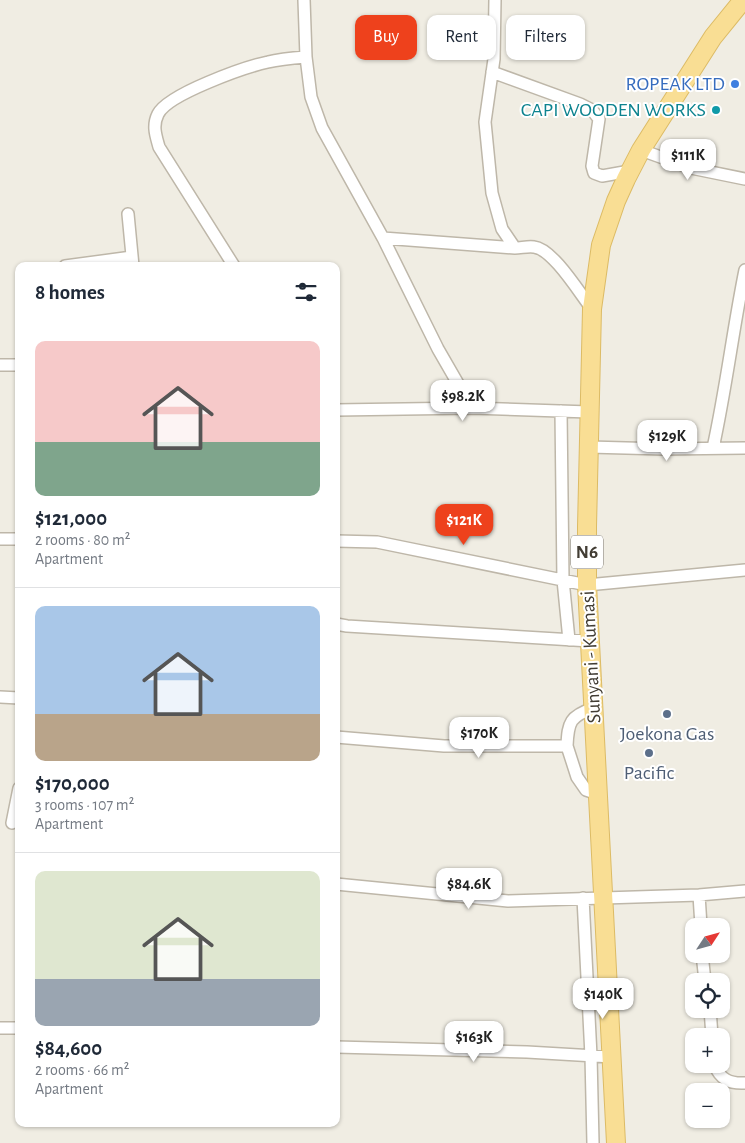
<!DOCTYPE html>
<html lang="en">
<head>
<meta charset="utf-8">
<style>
  :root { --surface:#fff; --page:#f6f6f7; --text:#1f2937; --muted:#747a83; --line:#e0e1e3; --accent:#ee411c }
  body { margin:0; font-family:"Alegreya Sans",sans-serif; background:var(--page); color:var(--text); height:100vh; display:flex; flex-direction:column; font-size:19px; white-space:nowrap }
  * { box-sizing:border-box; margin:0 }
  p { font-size:16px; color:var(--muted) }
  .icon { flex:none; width:28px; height:28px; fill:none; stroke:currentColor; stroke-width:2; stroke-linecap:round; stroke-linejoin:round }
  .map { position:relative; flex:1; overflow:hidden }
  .sheet { position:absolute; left:15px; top:262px; width:325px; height:865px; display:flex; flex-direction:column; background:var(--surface); border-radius:10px; box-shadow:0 1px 4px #0004 }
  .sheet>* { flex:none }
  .guide { position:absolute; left:355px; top:15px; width:315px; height:45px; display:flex; gap:10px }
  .needle { width:32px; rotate:54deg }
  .buttons { position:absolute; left:685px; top:918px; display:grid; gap:10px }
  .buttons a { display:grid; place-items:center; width:45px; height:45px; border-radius:10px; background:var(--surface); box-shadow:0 1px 4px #0004; font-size:25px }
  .price { position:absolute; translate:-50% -42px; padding:0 11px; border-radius:10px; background:#fff; color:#222; font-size:16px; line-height:32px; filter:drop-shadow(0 1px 2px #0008) }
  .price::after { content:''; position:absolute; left:50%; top:30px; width:15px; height:11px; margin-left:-8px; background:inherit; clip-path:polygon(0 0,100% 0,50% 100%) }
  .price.selected { background:var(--accent); color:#fff }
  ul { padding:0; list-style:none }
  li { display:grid; align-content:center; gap:10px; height:265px; padding:0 20px }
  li+li { border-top:1px solid var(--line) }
  li span { display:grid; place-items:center; height:155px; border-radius:10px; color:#555 }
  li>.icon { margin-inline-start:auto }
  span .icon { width:90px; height:90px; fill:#fffc; stroke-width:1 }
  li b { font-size:21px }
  h2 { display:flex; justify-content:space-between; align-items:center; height:60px; padding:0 20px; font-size:21px }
  .tag { padding:0 18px; border-radius:10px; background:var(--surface); box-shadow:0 1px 4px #0004; font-size:18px; line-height:45px }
  .tag.selected { background:var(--accent); color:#fff }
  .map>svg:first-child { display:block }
</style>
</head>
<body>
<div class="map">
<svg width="745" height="1143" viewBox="0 0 745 1143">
  <rect width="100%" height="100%" fill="#f0ede3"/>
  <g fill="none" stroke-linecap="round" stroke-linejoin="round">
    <defs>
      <path id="minor" d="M304,0L306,57L311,97L322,128L383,238L438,349L472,408
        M495,0L494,59L485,122L492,193L502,229L515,248
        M492,72L580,104L592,110L599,119L592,166L594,173L602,176L630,171
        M641,150L691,168L745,179
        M128,214L133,266
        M383,238L515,248C521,248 528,246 534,247C553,249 580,294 592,309
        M65,266L132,257
        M234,266L159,147C156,136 152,126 158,114C168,94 245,67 268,62C280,59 293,58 306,57
        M0,365H19
        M336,410L472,408L589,412
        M561,411L563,580L569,640
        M589,447L663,449L745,448
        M713,448C726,389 733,329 745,270
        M0,539H19
        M336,541L377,542L587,585L745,570
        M336,624L347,626L590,641
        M0,697L19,698
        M336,737L444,746H567C568,722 570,716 594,708
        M567,746L577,777L586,790L598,794
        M12,823L19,788
        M336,884L508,901L699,895L745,891
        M699,895L701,926
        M583,898L591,1056L593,1143
        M702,954L705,981
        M710,1009L712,1036
        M0,1028H19
        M336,1047L527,1052L612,1057
        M714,1064C720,1079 729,1084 745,1083"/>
      <path id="primary" d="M616,1143L587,585V527L592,309L601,245L616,201L626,179L641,150L713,37L743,0"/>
    </defs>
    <use href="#minor" stroke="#beb7a9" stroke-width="14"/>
    <use href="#primary" stroke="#dcbb65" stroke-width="20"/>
    <use href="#minor" stroke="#fff" stroke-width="11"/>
    <use href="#primary" stroke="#f9de94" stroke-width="18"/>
  </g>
  <circle fill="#3f7fe0" stroke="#fff" stroke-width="2" cx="735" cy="84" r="5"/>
  <circle fill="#0f9aa8" stroke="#fff" stroke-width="2" cx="716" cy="110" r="5"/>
  <g fill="#5c6f8a" stroke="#fff" stroke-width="2">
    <circle cx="667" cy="714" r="5"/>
    <circle cx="649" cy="753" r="5"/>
  </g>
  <g text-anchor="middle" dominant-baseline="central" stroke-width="4" stroke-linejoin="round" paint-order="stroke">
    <rect fill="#fff" stroke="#7b7771" stroke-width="1" x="571" y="535.5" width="32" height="33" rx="4"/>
    <g font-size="19" font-weight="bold" fill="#423d34">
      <text x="587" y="552">N6</text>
    </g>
    <g font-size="20" fill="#366cbe" stroke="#fff" text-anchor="end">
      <text x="725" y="84">ROPEAK LTD</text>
    </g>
    <g font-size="20" fill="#0d838f" stroke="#fff" text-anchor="end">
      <text x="706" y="110">CAPI WOODEN WORKS</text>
    </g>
    <g font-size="20" fill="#423d34" stroke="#fff">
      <text transform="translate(591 657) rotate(-93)">Sunyani - Kumasi</text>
    </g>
    <g font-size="20" fill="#4e5e75" stroke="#fff">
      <text x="667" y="734">Joekona Gas</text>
      <text x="649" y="773">Pacific</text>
    </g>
  </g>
</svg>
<div class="buttons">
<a><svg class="needle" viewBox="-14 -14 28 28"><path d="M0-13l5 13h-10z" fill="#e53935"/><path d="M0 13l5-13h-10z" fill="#747a83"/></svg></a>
<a><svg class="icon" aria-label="locate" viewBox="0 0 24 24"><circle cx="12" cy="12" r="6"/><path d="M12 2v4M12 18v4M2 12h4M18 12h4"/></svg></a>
<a>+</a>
<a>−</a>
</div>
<b class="price" style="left:688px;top:181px">$111K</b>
<b class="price" style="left:463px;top:422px">$98.2K</b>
<b class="price" style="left:667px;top:462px">$129K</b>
<b class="price selected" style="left:464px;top:546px">$121K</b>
<b class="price" style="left:479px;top:759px">$170K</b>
<b class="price" style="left:469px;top:910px">$84.6K</b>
<b class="price" style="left:603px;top:1020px">$140K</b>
<b class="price" style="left:474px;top:1063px">$163K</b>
<div class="guide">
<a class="tag selected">Buy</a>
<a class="tag">Rent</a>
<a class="tag">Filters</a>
</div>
<section class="sheet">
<h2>8 homes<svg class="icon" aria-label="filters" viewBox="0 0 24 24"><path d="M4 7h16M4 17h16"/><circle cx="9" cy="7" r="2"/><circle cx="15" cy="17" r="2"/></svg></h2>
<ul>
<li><span style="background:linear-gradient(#f6c9c9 65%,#7fa58c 0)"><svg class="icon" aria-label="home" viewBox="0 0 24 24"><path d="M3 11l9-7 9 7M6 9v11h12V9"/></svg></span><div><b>$121,000</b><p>2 rooms · 80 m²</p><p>Apartment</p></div></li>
<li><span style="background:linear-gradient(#a9c7e8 70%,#b9a48a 0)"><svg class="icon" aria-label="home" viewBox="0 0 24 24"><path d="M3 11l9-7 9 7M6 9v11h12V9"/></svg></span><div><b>$170,000</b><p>3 rooms · 107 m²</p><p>Apartment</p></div></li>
<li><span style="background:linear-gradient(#dfe7d0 70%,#9aa5b1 0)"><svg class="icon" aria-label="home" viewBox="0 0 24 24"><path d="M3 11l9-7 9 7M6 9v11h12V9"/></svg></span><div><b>$84,600</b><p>2 rooms · 66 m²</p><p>Apartment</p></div></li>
</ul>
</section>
</div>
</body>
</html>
